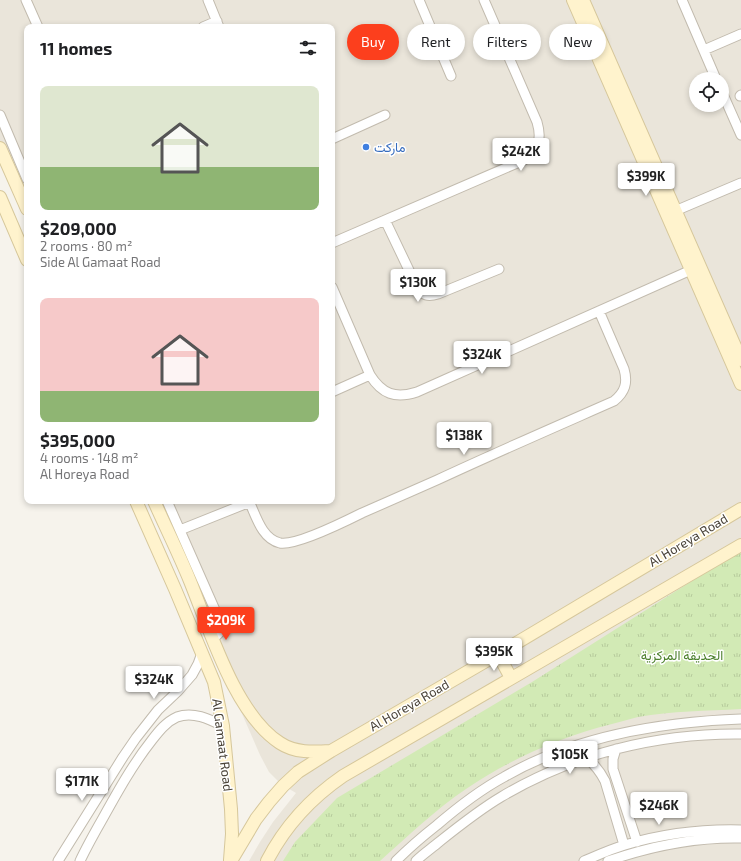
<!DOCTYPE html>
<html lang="en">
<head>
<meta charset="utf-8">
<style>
  :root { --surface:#fff; --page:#f6f6f6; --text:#202124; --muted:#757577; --accent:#fc3f1d }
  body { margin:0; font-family:"Exo 2",Vazirmatn,sans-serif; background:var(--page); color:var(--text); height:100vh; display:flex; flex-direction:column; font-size:15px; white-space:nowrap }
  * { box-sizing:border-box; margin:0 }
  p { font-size:13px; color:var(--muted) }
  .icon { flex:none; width:22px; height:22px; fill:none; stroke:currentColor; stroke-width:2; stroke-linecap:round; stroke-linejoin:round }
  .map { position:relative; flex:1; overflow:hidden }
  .side { position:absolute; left:24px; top:24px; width:311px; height:480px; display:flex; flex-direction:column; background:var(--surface); border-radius:8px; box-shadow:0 2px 6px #0003 }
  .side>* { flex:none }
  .guide { position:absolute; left:347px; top:24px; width:334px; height:36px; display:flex; gap:8px }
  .tools { position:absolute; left:689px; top:72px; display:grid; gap:8px }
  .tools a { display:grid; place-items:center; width:40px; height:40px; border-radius:50%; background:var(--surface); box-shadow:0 2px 6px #0003; font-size:20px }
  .price { position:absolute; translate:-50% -34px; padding:0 9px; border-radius:4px; background:#fff; color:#222; font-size:13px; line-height:26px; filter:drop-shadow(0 1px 2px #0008) }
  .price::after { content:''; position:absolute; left:50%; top:24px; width:12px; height:9px; margin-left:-6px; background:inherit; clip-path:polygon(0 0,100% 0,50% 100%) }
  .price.selected { background:var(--accent); color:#fff }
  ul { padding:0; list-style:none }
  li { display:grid; align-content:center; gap:8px; height:212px; padding:0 16px }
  li span { display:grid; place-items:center; height:124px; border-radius:8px; color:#555 }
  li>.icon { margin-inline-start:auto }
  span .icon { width:72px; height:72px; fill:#fffc; stroke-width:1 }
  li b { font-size:17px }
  h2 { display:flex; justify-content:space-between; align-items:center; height:48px; padding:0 16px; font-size:17px }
  .pill { padding:0 14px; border-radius:18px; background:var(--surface); box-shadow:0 2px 6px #0003; font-size:14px; line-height:36px }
  .pill.selected { background:var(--accent); color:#fff }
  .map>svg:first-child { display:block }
</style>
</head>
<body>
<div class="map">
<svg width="741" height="861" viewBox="0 0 741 861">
  <defs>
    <pattern id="grass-tufts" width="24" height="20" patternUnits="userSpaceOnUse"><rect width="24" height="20" fill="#d2eab5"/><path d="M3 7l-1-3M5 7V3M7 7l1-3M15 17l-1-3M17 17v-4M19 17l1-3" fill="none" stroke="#b6ca9c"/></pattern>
  </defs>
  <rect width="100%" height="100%" fill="#f6f3ec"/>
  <path fill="#eae5da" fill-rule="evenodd" d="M0,0H741V861H249L260,842L273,822L296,793L281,784L269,772L260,755L149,501H332V27H27V222L0,160ZM696,79H722V105H696Z"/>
  <path fill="url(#grass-tufts)" d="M741,550V709C707,711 672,711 638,717C629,719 621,722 612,724C560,737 510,759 466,789C435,810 408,836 380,861H283L295,842L337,798L532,682Z"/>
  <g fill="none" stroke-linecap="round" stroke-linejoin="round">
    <defs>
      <path id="street" d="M26,0L38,27
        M208,0L219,27
        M419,0L451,76
        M682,0L716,79
        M203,27L217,21
        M704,50L741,34
        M722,92L741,135
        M740,96L741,95
        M0,115L27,179
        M332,139L385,115
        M675,211L741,183
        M385,220L417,287C423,296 428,297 438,294L499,269
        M332,243L524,160C539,149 542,139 537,122L484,0
        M332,287L370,375C382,394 395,399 417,392L691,270
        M332,392L370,375
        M167,501L219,619C223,630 221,633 212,639
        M249,501C256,516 262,539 280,543C296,546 346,521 362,513C387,502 412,491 437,480C495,453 555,427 614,401C625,392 628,383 624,369L599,311
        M180,530L250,502
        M616,749L613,759V769L637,842
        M587,758C595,765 600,771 605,781L624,845
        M58,861L123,757L136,738L158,710L178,691L192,675L198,664L202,653
        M80,861C87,846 95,832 103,818C118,791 133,764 152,740C159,731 166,722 177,717C193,711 209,719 223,726
        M396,861C409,848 423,836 437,825C458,807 480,790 504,777C575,736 660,722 741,719
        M416,861C423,854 432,848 439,842C459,826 479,810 501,797C573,754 657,733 741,734
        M584,861C598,855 611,849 625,845C662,834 702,829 741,830
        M608,861C651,846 696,837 741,838"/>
      <path id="secondary" d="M573,0L741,384
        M583,0L741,360
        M0,148L27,209
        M0,197L27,260
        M136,501L175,589L214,682L223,726L231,809L232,834L230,860
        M154,501C166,528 179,554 190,581C210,630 235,714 280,743C295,753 313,752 330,751
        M498,654L511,678
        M231,861L256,819L269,802L283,786L298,772L331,751L498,654L741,509
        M267,861C285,826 311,798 343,776L741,545"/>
    </defs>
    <use href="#street" stroke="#c2bbae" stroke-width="11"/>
    <use href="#secondary" stroke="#d6c79b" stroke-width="14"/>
    <use href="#street" stroke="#fff" stroke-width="9"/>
    <use href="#secondary" stroke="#fff3cd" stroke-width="12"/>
  </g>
  <circle fill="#3f7fe0" stroke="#fff" stroke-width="1.5" cx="366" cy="147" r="4"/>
  <g text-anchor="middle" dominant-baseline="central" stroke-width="3" stroke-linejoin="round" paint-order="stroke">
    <g font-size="13" fill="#366cbe" stroke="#fff" text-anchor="start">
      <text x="374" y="147">ماركت</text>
    </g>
    <g font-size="13" fill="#4b4439" stroke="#fff">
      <text transform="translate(688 540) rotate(-31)">Al Horeya Road</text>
      <text transform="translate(409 705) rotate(-30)">Al Horeya Road</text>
      <text transform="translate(223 745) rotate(83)">Al Gamaat Road</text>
    </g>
    <g font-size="13" fill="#4a7f2a" stroke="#fff">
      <text x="682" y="655">الحديقة المركزية</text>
    </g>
  </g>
</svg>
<div class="tools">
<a><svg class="icon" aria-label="locate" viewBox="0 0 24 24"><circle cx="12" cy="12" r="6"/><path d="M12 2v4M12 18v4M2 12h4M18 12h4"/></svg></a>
</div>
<b class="price" style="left:521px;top:172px">$242K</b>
<b class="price" style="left:646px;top:197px">$399K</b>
<b class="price" style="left:418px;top:303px">$130K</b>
<b class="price" style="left:482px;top:375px">$324K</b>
<b class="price" style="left:464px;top:456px">$138K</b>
<b class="price selected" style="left:226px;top:641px">$209K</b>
<b class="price" style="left:494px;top:672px">$395K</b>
<b class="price" style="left:154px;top:700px">$324K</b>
<b class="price" style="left:570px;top:775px">$105K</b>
<b class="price" style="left:82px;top:802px">$171K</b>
<b class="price" style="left:659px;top:826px">$246K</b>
<div class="guide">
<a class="pill selected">Buy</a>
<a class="pill">Rent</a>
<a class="pill">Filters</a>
<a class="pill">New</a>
</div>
<section class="side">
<h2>11 homes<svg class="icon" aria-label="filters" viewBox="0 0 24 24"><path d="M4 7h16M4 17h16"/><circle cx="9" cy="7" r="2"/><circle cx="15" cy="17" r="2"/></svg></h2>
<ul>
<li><span style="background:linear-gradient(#dfe7d0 65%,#8fb573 0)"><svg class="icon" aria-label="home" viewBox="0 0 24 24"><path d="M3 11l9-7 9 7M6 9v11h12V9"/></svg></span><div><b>$209,000</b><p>2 rooms · 80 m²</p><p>Side Al Gamaat Road</p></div></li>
<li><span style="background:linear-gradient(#f6c9c9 75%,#8fb573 0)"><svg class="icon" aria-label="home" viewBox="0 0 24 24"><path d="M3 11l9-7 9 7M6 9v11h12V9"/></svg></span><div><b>$395,000</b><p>4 rooms · 148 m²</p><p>Al Horeya Road</p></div></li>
</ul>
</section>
</div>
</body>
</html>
